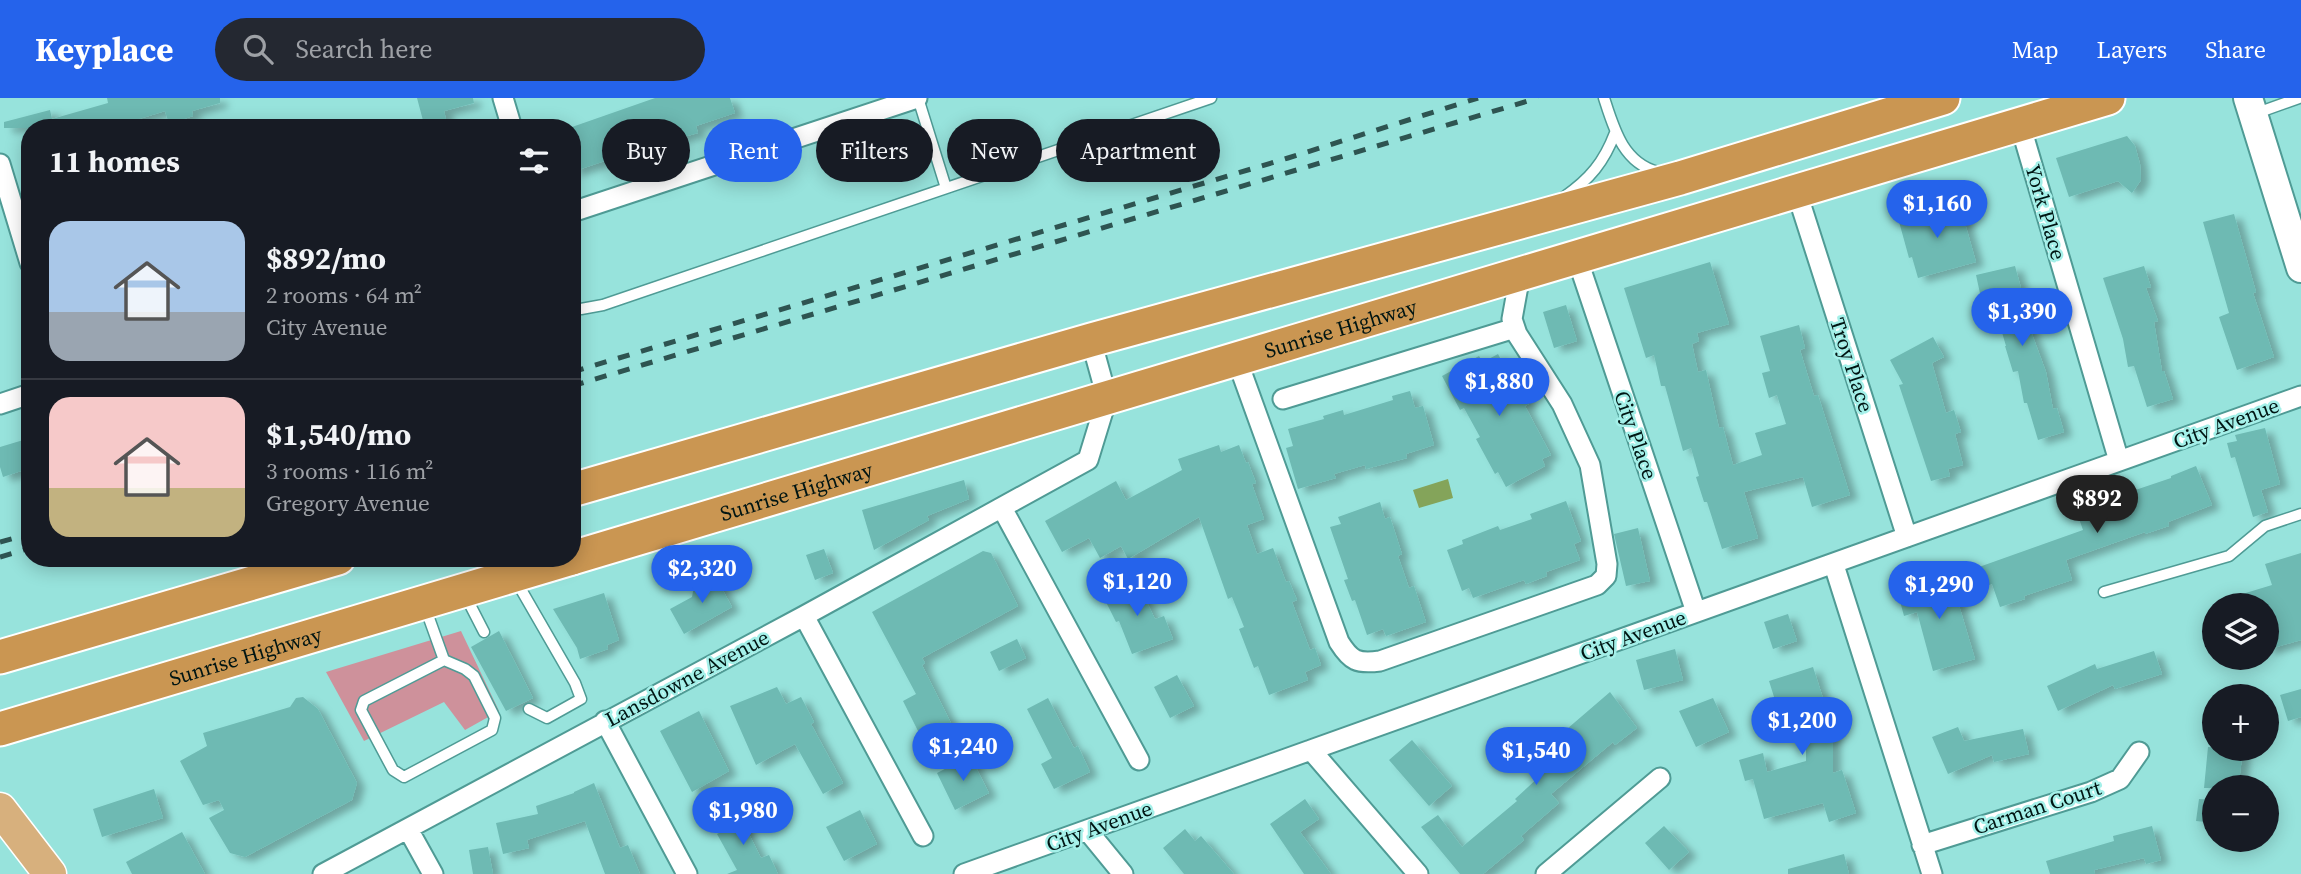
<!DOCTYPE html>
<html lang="en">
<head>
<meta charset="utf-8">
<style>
  :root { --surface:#171b24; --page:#242831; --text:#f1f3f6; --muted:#9ea1a6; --line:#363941; --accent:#2563eb }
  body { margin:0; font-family:"Source Serif 4",serif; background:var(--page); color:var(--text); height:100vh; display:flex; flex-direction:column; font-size:26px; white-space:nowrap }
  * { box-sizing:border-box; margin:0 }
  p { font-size:23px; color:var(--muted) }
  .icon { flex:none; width:38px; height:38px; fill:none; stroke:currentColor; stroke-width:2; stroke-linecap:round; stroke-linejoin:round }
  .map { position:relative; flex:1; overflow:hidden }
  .side { position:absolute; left:21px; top:21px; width:560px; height:448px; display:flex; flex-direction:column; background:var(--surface); border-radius:28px; box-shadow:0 4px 18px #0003 }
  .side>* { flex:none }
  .guide { position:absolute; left:602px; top:21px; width:665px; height:63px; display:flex; gap:14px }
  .controls { position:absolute; left:2202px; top:495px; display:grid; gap:14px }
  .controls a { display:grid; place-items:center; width:77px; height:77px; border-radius:50%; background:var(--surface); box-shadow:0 4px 18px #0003; font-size:35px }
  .price { position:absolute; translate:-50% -60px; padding:0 16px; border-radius:24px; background:var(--accent); color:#fff; font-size:23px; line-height:46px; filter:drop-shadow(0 2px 4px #0008) }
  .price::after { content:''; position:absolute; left:50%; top:42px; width:21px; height:16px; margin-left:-10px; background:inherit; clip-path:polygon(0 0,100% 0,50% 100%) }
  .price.on { background:#222; color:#fff }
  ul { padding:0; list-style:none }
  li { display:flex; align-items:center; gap:21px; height:175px; padding:0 28px }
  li+li { border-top:2px solid var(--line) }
  li span { display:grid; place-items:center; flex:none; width:196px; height:140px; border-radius:21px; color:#555 }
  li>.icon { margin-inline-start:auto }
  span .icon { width:84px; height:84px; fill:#fffc; stroke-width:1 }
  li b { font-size:30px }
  h2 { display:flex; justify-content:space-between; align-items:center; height:84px; padding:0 28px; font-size:30px }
  .chip { padding:0 24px; border-radius:32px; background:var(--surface); box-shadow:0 4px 18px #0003; font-size:24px; line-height:63px }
  .chip.on { background:var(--accent); color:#fff }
  header { display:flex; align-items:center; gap:42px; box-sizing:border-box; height:98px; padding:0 35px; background:var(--accent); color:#fff }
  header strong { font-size:33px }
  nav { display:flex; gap:38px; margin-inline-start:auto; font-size:24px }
  .search { width:490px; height:63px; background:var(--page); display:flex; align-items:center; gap:18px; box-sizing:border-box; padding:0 24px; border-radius:38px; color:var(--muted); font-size:26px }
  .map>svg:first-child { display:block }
</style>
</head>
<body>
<header>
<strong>Keyplace</strong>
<div class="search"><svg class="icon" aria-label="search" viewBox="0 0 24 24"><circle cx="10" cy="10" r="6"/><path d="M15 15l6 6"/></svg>Search here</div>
<nav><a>Map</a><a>Layers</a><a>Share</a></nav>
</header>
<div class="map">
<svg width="2301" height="776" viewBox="0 0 2301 776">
  <defs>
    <filter id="shadow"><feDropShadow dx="8" dy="4.5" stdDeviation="3.5" flood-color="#0004"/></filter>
  </defs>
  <rect width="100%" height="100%" fill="#97e3dc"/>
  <path fill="#ce919b" d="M461,533L499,613L465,632L444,604L364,643L326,574Z"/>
  <path fill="#84a45a" d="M1448,381L1453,400L1419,410L1413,392Z"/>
  <path fill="#6ebab3" filter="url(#shadow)" d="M107,0H220V5L192,13L193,18L169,26L165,13L110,30H4V24L50,12L52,21L108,5Z
    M417,0H473L474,5L444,13L448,30H425Z
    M655,0H730L735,15L696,28L698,35L640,51L572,74V29Z
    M2127,38L2135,48L2140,66L2141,82L2132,95L2118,83L2069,99L2056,60Z
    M1959,104L1976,164L1918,180L1912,159L1909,160L1898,120Z
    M2234,116L2256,194L2253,195L2274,259L2237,272L2219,219L2229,215L2203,124Z
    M1710,164L1729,226L1697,235L1699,243L1692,246L1698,274L1706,272L1719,330L1723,329L1733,367L1762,357L1755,335L1786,326L1777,297L1769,300L1762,275L1770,273L1760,238L1799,227L1805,250L1800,252L1814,298L1818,297L1850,397L1812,409L1803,379L1744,394L1758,440L1722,451L1707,404H1704L1696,379L1699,378L1691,350L1683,353L1665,288H1661L1654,257L1646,260L1624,190Z
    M2015,168L2021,190H2019L2029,228L2046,274L2053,311L2057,310L2064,334L2038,342L2027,305H2024L2018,273L2013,274L2005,248H2006L1991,197L1981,200L1976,177Z
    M2144,168L2151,189L2146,190L2158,223L2154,224L2162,273H2164L2173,301L2147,309L2134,268L2128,269L2123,241L2103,180Z
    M1566,207L1577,243L1554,250L1543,214Z
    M1933,239L1944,259L1932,265L1946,315L1954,312L1961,334L1955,336L1963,367L1948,371L1950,378L1931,383L1899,287L1903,286L1890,262Z
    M1498,256L1515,288L1518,287L1529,306L1525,308L1551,357L1542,361L1545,368L1506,389L1498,374L1495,376L1476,341L1480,339L1464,310L1460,312L1442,278L1479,258L1483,264Z
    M1410,293L1415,310L1423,308L1434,347L1406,356L1407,360L1366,371L1365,367L1334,376L1336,380L1298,391L1286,350L1293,348L1288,331L1324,321L1323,318L1343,312L1344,317L1393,302L1392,298Z
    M2265,330L2280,386L2261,392L2268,414L2253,419L2235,359L2231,360L2227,345L2237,343L2235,337Z
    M30,340V370L3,379L0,369V349Z
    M1219,347L1221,354L1239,347L1246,365L1248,364L1256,385L1252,386L1264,421L1247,427L1257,456L1273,450L1286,484L1289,483L1297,502L1292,504L1310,552L1315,550L1321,567L1305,574L1308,582L1269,597L1258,568L1254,570L1239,531L1244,529L1232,499L1228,501L1199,419L1128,461L1121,448L1100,460L1089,440L1062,454L1045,423L1116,383L1126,402L1182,372L1178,361Z
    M2196,368L2212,407L2168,424L2169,428L2145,436V434L2066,462L2072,482L2024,498L2025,501L2000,509L1992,486L1986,488L1979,469L2083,432L2076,412L2171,380V378Z
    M964,382L969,401L927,418L929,422L874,452L862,412Z
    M1566,403L1581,443L1574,446L1580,462L1546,474L1547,478L1526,486L1524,482L1473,500L1469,490L1462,493L1447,452L1463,446L1462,442L1498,428L1500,432L1532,421L1530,416Z
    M1380,404L1385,421L1390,419L1402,456L1398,458L1409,490L1414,488L1426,524L1386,538L1383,531L1367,537L1355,502L1352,503L1344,482L1348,481L1330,429L1341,426L1338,419Z
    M1638,430L1650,483L1626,488L1614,436Z
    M824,451L833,475L815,482L806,457Z
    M983,453L991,455L1018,508L922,560L925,565L922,567L951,625L921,639L903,603L916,596L872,514Z
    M2301,455V542L2266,552V508H2216V504L2272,487L2265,466Z
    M714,476L732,509L684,536L670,511L692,499L694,488Z
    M1950,477L1975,561L1933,573L1917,514L1904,518L1897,492Z
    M1136,482L1155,521L1164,518L1173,541L1132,556L1119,523L1116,524L1103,498Z
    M604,495L619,542L607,547L608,551L580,561L577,550L553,511Z
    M1788,516L1797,543L1773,551L1764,524Z
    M499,533L533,600L506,613L471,549Z
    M1017,541L1026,560L999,573L990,554Z
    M1675,551L1683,582L1644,592L1636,562Z
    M2154,553L2162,576L2115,591L2113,587L2058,613L2047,588L2095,566L2097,571Z
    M1813,569L1830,622H1833V675L1842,672L1856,715L1829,724L1823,705L1764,721L1753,681L1745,683L1739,662L1763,655L1767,674L1806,663V613L1781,621L1769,583Z
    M1177,577L1194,608L1170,620L1154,589Z
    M777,589L786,606L801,599L814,624L811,626L843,685L823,696L795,646L756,667L730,608Z
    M2301,591V619L2288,623L2280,597Z
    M1610,594L1637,630L1615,647L1613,644L1551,696L1559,705L1521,738L1524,742L1483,776H1460L1421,729L1438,717L1462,749L1517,703L1515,701L1540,678L1516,642L1533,631L1546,649Z
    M303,599L318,611L357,685L352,702L245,759L230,755L209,720L224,712L219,702L203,707L180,663L207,648L203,635L290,609L296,600Z
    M1048,600L1074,650L1078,648L1090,674L1054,691L1041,666L1052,660L1027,611Z
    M1713,600L1729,634L1696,649L1679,613Z
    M699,613L729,673L692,694L660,633Z
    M1958,629L1964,643L2023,631L2029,656L1994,664L1992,657L1948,676L1932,639Z
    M1412,642L1452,688L1429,708L1389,662Z
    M2208,649L2243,651L2239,684L2233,683L2232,690H2204Z
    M970,658L989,695L955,712L937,675Z
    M594,685L620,750L628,747L640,776H605L585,723L527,742L529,750L503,756L496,725L538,716L536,708L574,695V694Z
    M154,691L163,720L102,739L93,711Z
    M1305,701L1319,721L1300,734L1331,776H1304L1270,726Z
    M2199,701L2214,702V725L2196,723Z
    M736,710L761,760L769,757L778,776H727L737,772L717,736L725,732L718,718Z
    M860,712L877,746L844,763L826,729Z
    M1664,728L1689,754L1669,772L1645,745Z
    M2152,728L2161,762L2146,766L2144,760L2094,772L2095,776H2050L2046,763L2114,743L2113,738Z
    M1185,731L1195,743L1201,738L1234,776H1184L1163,750Z
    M182,734L205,776H132L126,764Z
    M488,749L493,776H473L469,752Z
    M1844,756L1849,776H1788V771Z"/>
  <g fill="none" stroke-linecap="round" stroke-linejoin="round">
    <defs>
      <path id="service" d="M918,0L946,90
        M1604,0C1614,31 1623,65 1658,74
        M2257,15L2299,0
        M1564,99C1590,81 1604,64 1615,35
        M572,210L581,211L603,207L1211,0
        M515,481L575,585L581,601L547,620L529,611
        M2104,494L2229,458L2265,428L2301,416
        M465,497L484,534
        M425,509L444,562L465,571L474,578L495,620L492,632L404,679L393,672L361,612L364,603L444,562"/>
      <path id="minor" d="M503,0L512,30
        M2020,26L2119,363
        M0,66L30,165
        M1797,95L1907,439
        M572,114L917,0
        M1577,160L1696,514
        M1237,262L1339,544C1351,563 1357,566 1380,563L1597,487L1606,478L1607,466L1590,367L1562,306L1517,236L1512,221L1520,177
        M1283,301L1515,230
        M0,306L30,296
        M1002,410L1139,662
        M1834,467L1932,776
        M804,518L923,738
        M605,623L687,776
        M1311,652L1418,776
        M408,731L433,776
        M1087,732L1123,776
        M1922,747L2091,694L2120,681L2139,654
        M323,776L804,518L1088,362L1107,300L1091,242
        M964,776L2301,298
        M1546,776L1660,680"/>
      <path id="secondary" d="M2248,0L2301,170"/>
      <path id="primary" d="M0,711L50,776"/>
      <g id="trunk">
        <path d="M572,392L1091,242L1680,80L1943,0"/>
        <path id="s1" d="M572,460L2108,0"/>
        <path d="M0,559L338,460"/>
        <path id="s2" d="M0,631L572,460"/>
      </g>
    </defs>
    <use href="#service" stroke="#4f9b95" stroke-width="13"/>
    <use href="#minor" stroke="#4f9b95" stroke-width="23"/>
    <use href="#secondary" stroke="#4f9b95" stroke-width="32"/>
    <use href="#primary" stroke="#fff" stroke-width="35"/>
    <use href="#trunk" stroke="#fff" stroke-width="37"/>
    <use href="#service" stroke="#fff" stroke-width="10"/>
    <use href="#minor" stroke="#fff" stroke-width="19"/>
    <use href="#secondary" stroke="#fff" stroke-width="28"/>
    <use href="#primary" stroke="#d7b07d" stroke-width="32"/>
    <use href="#trunk" stroke="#ca9652" stroke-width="33"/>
    <path stroke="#2e5451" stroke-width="5" stroke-dasharray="12 12" stroke-linecap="butt" d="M572,274L1288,60L1478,0
      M572,288L1538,0
      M0,444L30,436
      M0,459L30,450"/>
  </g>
  <g text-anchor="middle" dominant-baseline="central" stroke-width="5" stroke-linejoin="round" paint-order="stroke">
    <g font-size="21" fill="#001513" stroke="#a4f0e9">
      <text transform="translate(2046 114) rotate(74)">York Place</text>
      <text stroke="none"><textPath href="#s1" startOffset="802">Sunrise Highway</textPath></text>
      <text transform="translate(1852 267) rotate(72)">Troy Place</text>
      <text transform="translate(2226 325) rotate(-20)">City Avenue</text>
      <text transform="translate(1636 337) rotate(71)">City Place</text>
      <text stroke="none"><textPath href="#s1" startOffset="234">Sunrise Highway</textPath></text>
      <text transform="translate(1633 537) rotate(-20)">City Avenue</text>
      <text stroke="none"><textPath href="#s2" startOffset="256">Sunrise Highway</textPath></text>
      <text transform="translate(687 580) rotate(-28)">Lansdowne Avenue</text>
      <text transform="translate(2037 709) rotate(-18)">Carman Court</text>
      <text transform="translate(1099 728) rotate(-20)">City Avenue</text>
    </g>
  </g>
</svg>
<div class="controls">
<a><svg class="icon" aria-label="layers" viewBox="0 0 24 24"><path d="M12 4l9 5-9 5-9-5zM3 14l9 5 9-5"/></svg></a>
<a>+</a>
<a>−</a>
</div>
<b class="price" style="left:1937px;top:142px">$1,160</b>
<b class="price" style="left:2022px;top:250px">$1,390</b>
<b class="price" style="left:1499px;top:320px">$1,880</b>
<b class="price on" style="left:2097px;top:437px">$892</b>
<b class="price" style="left:702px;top:507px">$2,320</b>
<b class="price" style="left:1137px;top:520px">$1,120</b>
<b class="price" style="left:1939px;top:523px">$1,290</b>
<b class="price" style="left:1802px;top:659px">$1,200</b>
<b class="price" style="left:963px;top:685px">$1,240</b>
<b class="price" style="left:1536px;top:689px">$1,540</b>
<b class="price" style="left:743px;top:749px">$1,980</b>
<div class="guide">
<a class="chip">Buy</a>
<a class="chip on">Rent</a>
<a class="chip">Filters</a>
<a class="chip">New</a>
<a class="chip">Apartment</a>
</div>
<section class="side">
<h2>11 homes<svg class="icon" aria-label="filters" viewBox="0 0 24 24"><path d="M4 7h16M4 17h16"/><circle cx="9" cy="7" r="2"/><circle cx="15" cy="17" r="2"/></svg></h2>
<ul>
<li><span style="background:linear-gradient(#a9c7e8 65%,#9aa5b1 0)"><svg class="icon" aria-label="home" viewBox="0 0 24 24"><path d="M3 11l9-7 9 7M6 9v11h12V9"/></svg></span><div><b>$892/mo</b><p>2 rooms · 64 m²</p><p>City Avenue</p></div></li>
<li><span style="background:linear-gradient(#f6c9c9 65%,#c2b280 0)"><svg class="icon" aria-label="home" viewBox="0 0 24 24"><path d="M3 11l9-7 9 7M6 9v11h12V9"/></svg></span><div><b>$1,540/mo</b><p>3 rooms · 116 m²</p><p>Gregory Avenue</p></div></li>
</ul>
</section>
</div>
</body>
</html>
